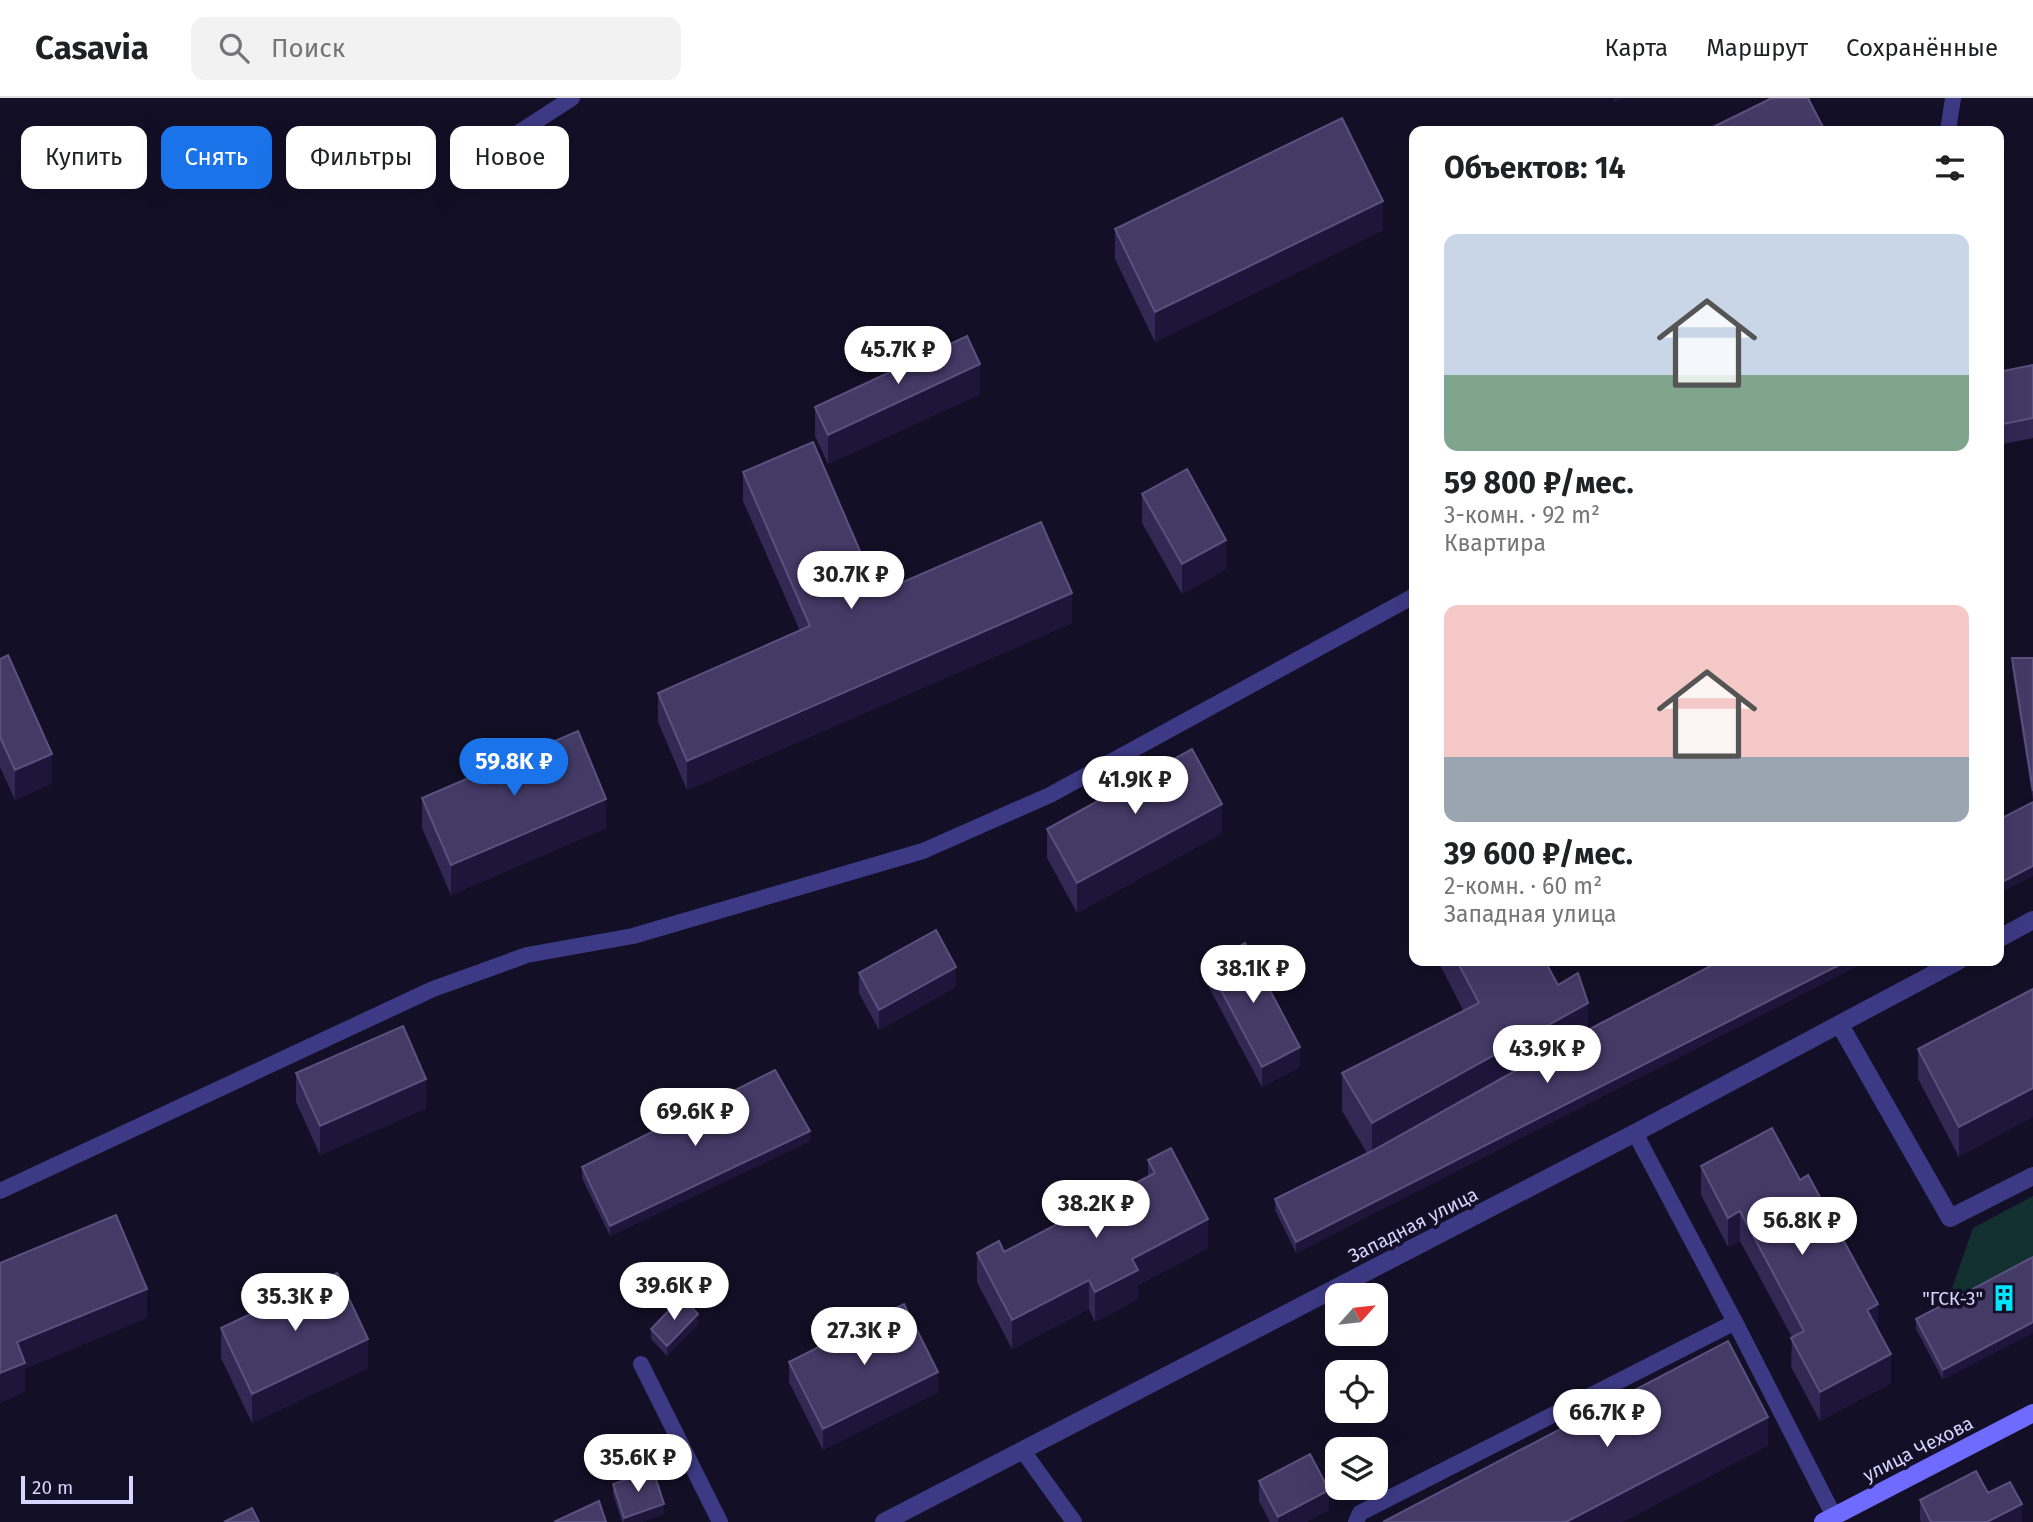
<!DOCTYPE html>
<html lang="ru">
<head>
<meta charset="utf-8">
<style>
  :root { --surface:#fff; --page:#f2f2f2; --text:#202124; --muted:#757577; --line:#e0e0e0; --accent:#1a73e8 }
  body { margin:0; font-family:"Fira Sans",sans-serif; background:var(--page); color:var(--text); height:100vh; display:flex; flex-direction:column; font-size:26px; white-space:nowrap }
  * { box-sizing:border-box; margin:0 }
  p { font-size:23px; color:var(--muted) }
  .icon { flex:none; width:38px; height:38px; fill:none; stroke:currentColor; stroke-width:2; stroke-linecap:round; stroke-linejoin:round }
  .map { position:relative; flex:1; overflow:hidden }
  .details { position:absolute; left:1409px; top:28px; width:595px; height:840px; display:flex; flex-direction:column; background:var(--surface); border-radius:14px; box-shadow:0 7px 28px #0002 }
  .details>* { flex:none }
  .banner { position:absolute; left:21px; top:28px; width:665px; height:63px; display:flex; gap:14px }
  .needle { width:46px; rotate:63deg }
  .tools { position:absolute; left:1325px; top:1185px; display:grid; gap:14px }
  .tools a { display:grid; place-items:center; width:63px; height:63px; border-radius:14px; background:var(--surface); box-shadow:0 7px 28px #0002; font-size:35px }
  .scale { position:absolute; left:21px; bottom:18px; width:112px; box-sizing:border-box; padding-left:7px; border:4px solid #d9d4ff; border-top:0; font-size:19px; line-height:24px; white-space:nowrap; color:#d9d4ff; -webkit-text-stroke:5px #130f26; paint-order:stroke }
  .price { position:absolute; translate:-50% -60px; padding:0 16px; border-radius:24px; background:#fff; color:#222; font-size:23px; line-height:46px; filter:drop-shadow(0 2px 4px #0008) }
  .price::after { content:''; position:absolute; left:50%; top:42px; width:21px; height:16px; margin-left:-10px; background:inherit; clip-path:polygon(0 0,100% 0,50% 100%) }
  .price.current { background:var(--accent); color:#fff }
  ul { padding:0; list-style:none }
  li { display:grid; align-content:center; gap:14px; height:371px; padding:0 35px }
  li span { display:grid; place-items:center; height:217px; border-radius:14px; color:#555 }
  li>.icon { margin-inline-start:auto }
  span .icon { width:126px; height:126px; fill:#fffc; stroke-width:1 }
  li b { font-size:30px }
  h2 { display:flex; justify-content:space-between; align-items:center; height:84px; padding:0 35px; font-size:30px }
  .pill { padding:0 24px; border-radius:14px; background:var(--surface); box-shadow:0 7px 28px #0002; font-size:24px; line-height:63px }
  .pill.current { background:var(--accent); color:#fff }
  header { display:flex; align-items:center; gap:42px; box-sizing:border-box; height:98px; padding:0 35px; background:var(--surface); border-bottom:2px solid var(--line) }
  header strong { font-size:33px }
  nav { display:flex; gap:38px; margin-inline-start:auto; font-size:24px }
  .search { width:490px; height:63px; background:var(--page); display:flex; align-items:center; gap:18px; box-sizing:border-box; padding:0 24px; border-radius:14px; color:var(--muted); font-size:26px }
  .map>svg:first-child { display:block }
</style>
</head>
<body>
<header>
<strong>Casavia</strong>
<div class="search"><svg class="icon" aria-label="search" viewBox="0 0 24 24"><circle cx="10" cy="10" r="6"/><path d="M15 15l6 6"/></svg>Поиск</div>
<nav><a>Карта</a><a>Маршрут</a><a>Сохранённые</a></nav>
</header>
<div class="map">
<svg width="2033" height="1424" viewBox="0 0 2033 1424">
  <rect width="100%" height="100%" fill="#130f26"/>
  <path fill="#12302f" d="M2033,1098V1171L1942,1219L1973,1130Z"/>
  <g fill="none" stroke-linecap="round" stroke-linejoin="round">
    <path stroke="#3d3a85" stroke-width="16" d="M1948,33L1953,0
      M470,66L572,0
      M1635,1035L1735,1224
      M0,1093L433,891L527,857L633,838L923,753L1050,697L1414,498
      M641,1266L720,1424
      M1023,1353L1074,1424
      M1356,1424L1360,1415L1735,1224L1834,1418"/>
    <path stroke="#3d3a85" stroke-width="18" d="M1998,841L2033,822
      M1840,927L1950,1120L2033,1078
      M884,1424L1635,1035L1958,863"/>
    <path stroke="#6f6bff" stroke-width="18" d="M1823,1424L2033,1315"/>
  </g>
  <path fill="#312854" d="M1115,131L1383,132L1155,244L1115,161Z
    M2033,267V340L1998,347V274Z
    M980,296L828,366L815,338V309Z
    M743,374L878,495L1072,525L687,692L658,624V595L800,533L743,403Z
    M1142,396L1226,471L1182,496L1142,425Z
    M2012,560H2033V703L2012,570Z
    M0,561L52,685L15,702L0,669Z
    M422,700L606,730L451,797L422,730Z
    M1047,731L1222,735L1077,815L1047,760Z
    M1438,863H1545L1558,887L1588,932L1720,863H1867L1296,1155L1275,1112V1101L1367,1055L1342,1013V975L1463,912Z
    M1207,866L1300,969L1262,989L1207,886Z
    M859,875L956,889L879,932L859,895Z
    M2033,891L1959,1059L1918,981V951Z
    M296,975L426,1010L320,1057L296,1004Z
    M810,1043L610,1138L582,1080V1069Z
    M1148,1062L1208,1150L1138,1187V1201L1095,1224L1089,1211L1012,1251L977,1184V1155L1004,1154L1148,1078Z
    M1701,1068L1878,1231L1891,1285L1820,1323L1791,1269L1792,1239L1740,1143L1728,1149L1701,1097Z
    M2033,1159L1943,1282L1916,1231V1221Z
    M698,1226L667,1258L651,1241V1231Z
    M221,1230L368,1270L252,1325L221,1260Z
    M789,1264L938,1294L823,1352L789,1284Z
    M1259,1383L1329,1412L1306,1424H1270L1259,1403Z
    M613,1386L664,1416L641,1424H622L613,1396Z
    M1988,1395L2022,1424H1921L1920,1422V1402Z"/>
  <path fill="#1d163a" d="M1613,0H1623L1613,5Z
    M1383,103V132L1155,244V214Z
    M980,266V296L828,366V337Z
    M1226,442V471L1182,496V466Z
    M1072,495V525L687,692V663Z
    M52,656V685L15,702V672Z
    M606,701V730L451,797V767Z
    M1222,706V735L1077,815V785Z
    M2033,768V778L1998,796V786Z
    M1847,863H1867L1296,1155V1144Z
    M956,869V889L879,932V912Z
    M1588,905V943L1372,1063V1025Z
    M1300,949V969L1262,989V969Z
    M426,981V1010L320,1057V1028Z
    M2033,990V1019L1959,1059V1029Z
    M810,1033V1043L610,1138V1128Z
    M1740,1113V1143L1728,1149V1120Z
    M1208,1121V1150L1138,1187V1201L1095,1224V1194L1132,1161Z
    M1089,1182V1211L1012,1251V1222Z
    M147,1191V1220L25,1271V1294L0,1305V1275L17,1244Z
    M1878,1206V1235L1867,1212Z
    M698,1216V1226L667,1258V1248Z
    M2033,1224V1235L1943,1282V1272Z
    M368,1241V1270L252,1325V1296Z
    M1891,1256V1285L1820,1323V1294Z
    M938,1274V1294L823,1352V1331Z
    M1768,1319V1348L1623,1424H1566Z
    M1329,1392V1412L1306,1424H1278V1419Z
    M664,1406V1416L641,1424H624V1420Z
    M2022,1406V1424H1987Z"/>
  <path fill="#433a66" stroke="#5a527e" stroke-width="2" d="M1772,0H1808L1825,33H1705Z
    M1342,20L1383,103L1155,214L1115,131Z
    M967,238L980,266L828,337L815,309Z
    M2033,267V320L1998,327V274Z
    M813,344L878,495L1041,424L1072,495L687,663L658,595L810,528L743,374Z
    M1187,371L1226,442L1182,466L1142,396Z
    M8,557L52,656L15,672L0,639V561Z
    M2012,560H2033V693Z
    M578,633L606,701L451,767L422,700Z
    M1192,651L1222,706L1077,785L1047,731Z
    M2033,704V768L1998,786V722Z
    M936,832L956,869L879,912L859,875Z
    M1245,845L1300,949L1262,969L1207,866Z
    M1457,863H1545L1558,887L1578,875L1588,905L1372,1025L1342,975L1479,905Z
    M1720,863H1847L1296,1144L1275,1101L1372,1053L1588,932Z
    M2033,891V990L1959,1029L1918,951Z
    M403,928L426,981L320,1028L296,975Z
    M775,972L810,1033L610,1128L582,1069Z
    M1772,1030L1800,1082L1808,1077L1878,1206L1867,1212L1891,1256L1820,1294L1791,1240L1804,1233L1740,1113L1728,1120L1701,1068Z
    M1171,1050L1208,1121L1132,1161L1138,1172L1095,1194L1089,1182L1012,1222L977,1155L999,1143L1004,1154L1155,1075L1148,1062Z
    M116,1117L147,1191L17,1244L25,1265L0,1275V1165Z
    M2033,1159V1224L1943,1272L1916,1221Z
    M337,1175L368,1241L252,1296L221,1230Z
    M682,1199L698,1216L667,1248L651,1231Z
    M904,1206L938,1274L823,1331L789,1264Z
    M1728,1243L1768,1319L1566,1424H1383Z
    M1310,1356L1329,1392L1278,1419L1259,1383Z
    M653,1372L664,1406L624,1420L613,1386Z
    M1976,1373L1988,1395L2010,1384L2022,1406L1987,1424H1931L1920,1402Z
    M599,1403L606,1424H554Z
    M252,1410L259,1424H224Z"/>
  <defs>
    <symbol id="building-bare" viewBox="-9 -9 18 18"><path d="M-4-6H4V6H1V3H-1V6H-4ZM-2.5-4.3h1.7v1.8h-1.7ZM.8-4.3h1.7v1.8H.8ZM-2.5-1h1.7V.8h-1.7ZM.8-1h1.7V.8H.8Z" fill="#00e5ff" stroke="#130f26" stroke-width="2.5" paint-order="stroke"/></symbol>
  </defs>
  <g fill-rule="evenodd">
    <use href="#building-bare" x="1985" y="1181" width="38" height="38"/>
  </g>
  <g text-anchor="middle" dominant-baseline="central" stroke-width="7" stroke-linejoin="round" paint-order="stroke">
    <g font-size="19" fill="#d9d4ff" stroke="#130f26">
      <text transform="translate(1413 1127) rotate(-27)">Западная улица</text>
      <text transform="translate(1918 1351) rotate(-27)">улица Чехова</text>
    </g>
    <g font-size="19" fill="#d9d4ff" stroke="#130f26" text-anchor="end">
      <text x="1983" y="1200">"ГСК-3"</text>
    </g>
  </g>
</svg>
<div class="tools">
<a><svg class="needle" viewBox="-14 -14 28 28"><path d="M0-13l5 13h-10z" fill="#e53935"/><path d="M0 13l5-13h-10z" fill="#757577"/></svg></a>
<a><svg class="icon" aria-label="locate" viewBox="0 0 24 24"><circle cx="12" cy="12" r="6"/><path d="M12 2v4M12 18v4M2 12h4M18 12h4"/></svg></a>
<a><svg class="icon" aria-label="layers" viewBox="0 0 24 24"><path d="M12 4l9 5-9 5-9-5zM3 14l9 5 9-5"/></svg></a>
</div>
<div class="scale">20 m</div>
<b class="price" style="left:898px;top:288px">45.7K ₽</b>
<b class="price" style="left:851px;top:513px">30.7K ₽</b>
<b class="price current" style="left:514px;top:700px">59.8K ₽</b>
<b class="price" style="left:1135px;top:718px">41.9K ₽</b>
<b class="price" style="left:1253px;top:907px">38.1K ₽</b>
<b class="price" style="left:1547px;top:987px">43.9K ₽</b>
<b class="price" style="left:695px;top:1050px">69.6K ₽</b>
<b class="price" style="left:1096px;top:1142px">38.2K ₽</b>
<b class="price" style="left:1802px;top:1159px">56.8K ₽</b>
<b class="price" style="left:674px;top:1224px">39.6K ₽</b>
<b class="price" style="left:295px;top:1235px">35.3K ₽</b>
<b class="price" style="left:864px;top:1269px">27.3K ₽</b>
<b class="price" style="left:1607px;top:1351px">66.7K ₽</b>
<b class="price" style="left:638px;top:1396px">35.6K ₽</b>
<div class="banner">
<a class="pill">Купить</a>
<a class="pill current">Снять</a>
<a class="pill">Фильтры</a>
<a class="pill">Новое</a>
</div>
<section class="details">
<h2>Объектов: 14<svg class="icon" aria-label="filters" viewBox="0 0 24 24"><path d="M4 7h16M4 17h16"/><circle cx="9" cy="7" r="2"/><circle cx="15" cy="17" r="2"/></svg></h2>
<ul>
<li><span style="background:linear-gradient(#c9d6e8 65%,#7fa58c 0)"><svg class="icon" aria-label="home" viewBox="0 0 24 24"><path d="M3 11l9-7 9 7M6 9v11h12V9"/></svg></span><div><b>59 800 ₽/мес.</b><p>3-комн. · 92 m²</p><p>Квартира</p></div></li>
<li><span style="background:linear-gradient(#f6c9c9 70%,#9aa5b1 0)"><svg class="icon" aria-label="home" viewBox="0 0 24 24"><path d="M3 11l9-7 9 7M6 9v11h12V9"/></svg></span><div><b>39 600 ₽/мес.</b><p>2-комн. · 60 m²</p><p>Западная улица</p></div></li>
</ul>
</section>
</div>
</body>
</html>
